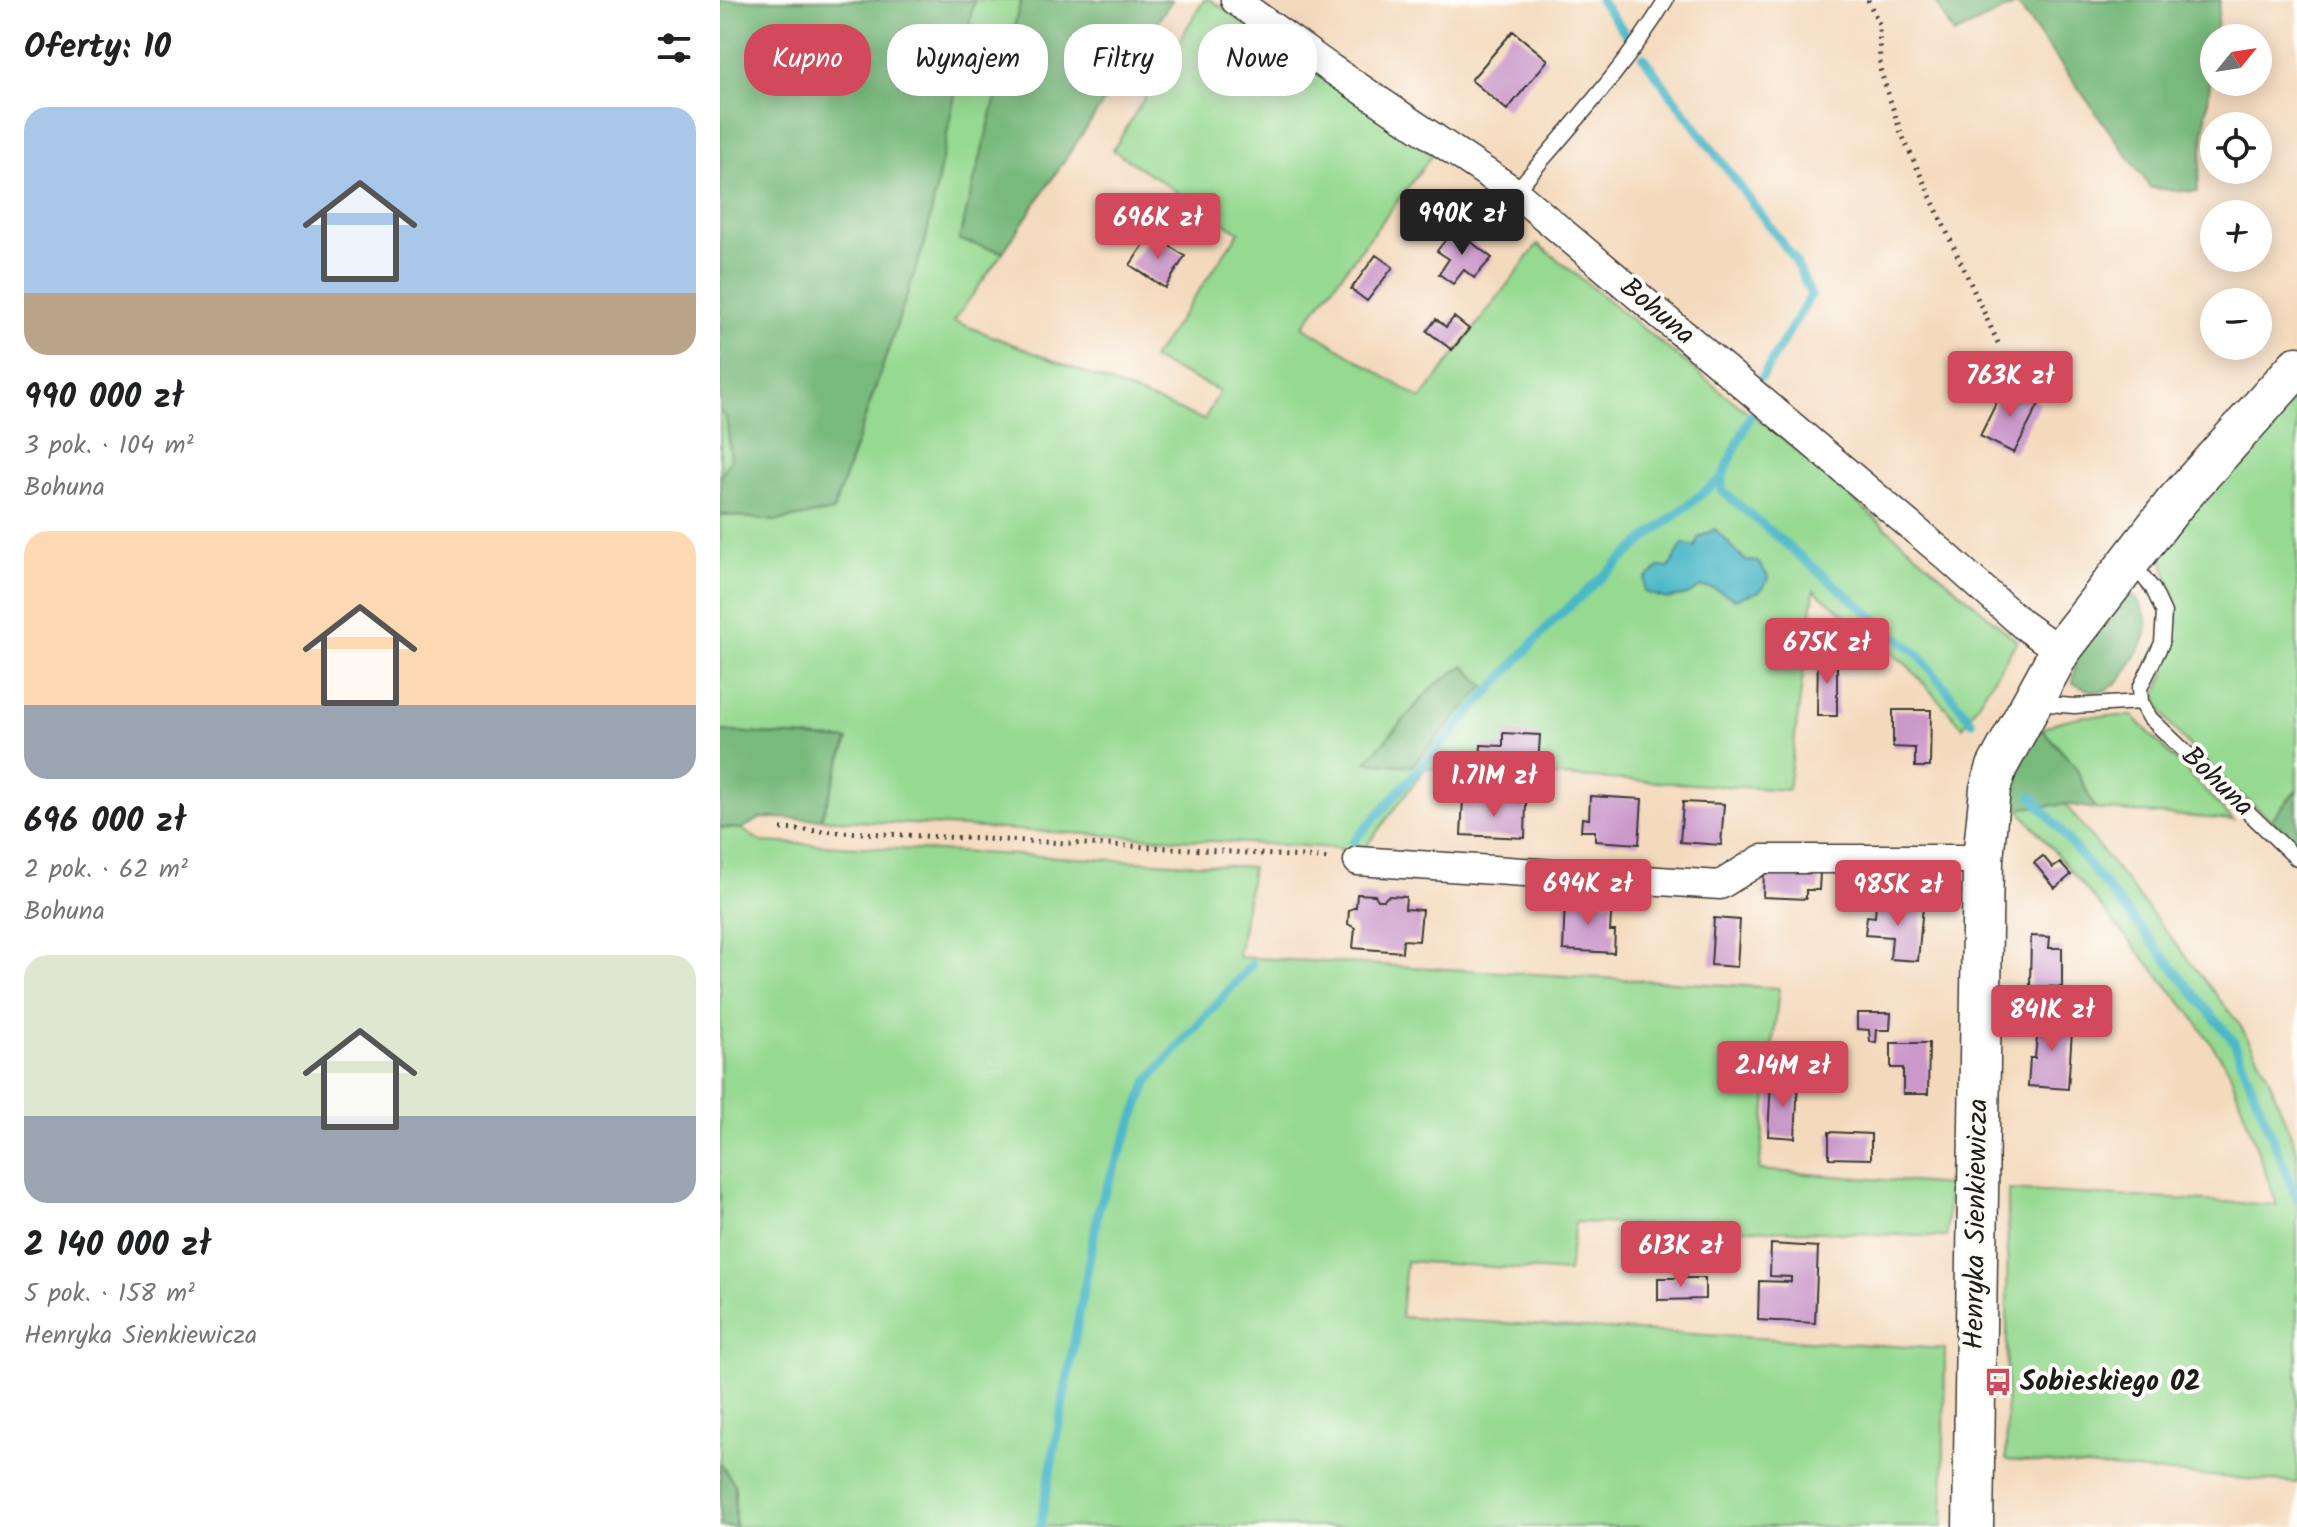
<!DOCTYPE html>
<html lang="pl">
<head>
<meta charset="utf-8">
<style>
  :root { --surface:#fff; --page:#f2f2f2; --text:#202124; --muted:#757577; --accent:#d1495b }
  body { margin:0; font-family:Kalam,sans-serif; background:var(--page); color:var(--text); height:100vh; display:flex; flex-direction:column; font-size:30px; white-space:nowrap }
  * { box-sizing:border-box; margin:0 }
  p { font-size:26px; color:var(--muted) }
  .icon { flex:none; width:44px; height:44px; fill:none; stroke:currentColor; stroke-width:2; stroke-linecap:round; stroke-linejoin:round }
  .map { position:relative; flex:1; overflow:hidden }
  .panel { display:flex; flex-direction:column; background:var(--surface); width:720px }
  .panel>* { flex:none }
  .hud { position:absolute; left:24px; top:24px; width:760px; height:72px; display:flex; gap:16px }
  .needle { width:52px; rotate:60deg }
  .fabs { position:absolute; left:1480px; top:24px; display:grid; gap:16px }
  .fabs a { display:grid; place-items:center; width:72px; height:72px; border-radius:50%; background:var(--surface); box-shadow:0 4px 20px #0003; font-size:40px }
  .price { position:absolute; translate:-50% -68px; padding:0 18px; border-radius:8px; background:var(--accent); color:#fff; font-size:26px; line-height:52px; filter:drop-shadow(0 2px 4px #0008) }
  .price::after { content:''; position:absolute; left:50%; top:48px; width:24px; height:18px; margin-left:-12px; background:inherit; clip-path:polygon(0 0,100% 0,50% 100%) }
  .price.selected { background:#222; color:#fff }
  ul { padding:0; list-style:none }
  li { display:grid; align-content:center; gap:16px; height:424px; padding:0 24px }
  li span { display:grid; place-items:center; height:248px; border-radius:24px; color:#555 }
  li>.icon { margin-inline-start:auto }
  span .icon { width:144px; height:144px; fill:#fffc; stroke-width:1 }
  li b { font-size:34px }
  h2 { display:flex; justify-content:space-between; align-items:center; height:96px; padding:0 24px; font-size:34px }
  .tag { padding:0 28px; border-radius:32px; background:var(--surface); box-shadow:0 4px 20px #0003; font-size:28px; line-height:72px }
  .tag.selected { background:var(--accent); color:#fff }
  main { display:flex; flex:1; min-height:0 }
  .map>svg:first-child { display:block }
</style>
</head>
<body>
<main>
<section class="panel">
<h2>Oferty: 10<svg class="icon" aria-label="filters" viewBox="0 0 24 24"><path d="M4 7h16M4 17h16"/><circle cx="9" cy="7" r="2"/><circle cx="15" cy="17" r="2"/></svg></h2>
<ul>
<li><span style="background:linear-gradient(#a9c7e8 75%,#b9a48a 0)"><svg class="icon" aria-label="home" viewBox="0 0 24 24"><path d="M3 11l9-7 9 7M6 9v11h12V9"/></svg></span><div><b>990 000 zł</b><p>3 pok. · 104 m²</p><p>Bohuna</p></div></li>
<li><span style="background:linear-gradient(#ffd9b3 70%,#9aa5b1 0)"><svg class="icon" aria-label="home" viewBox="0 0 24 24"><path d="M3 11l9-7 9 7M6 9v11h12V9"/></svg></span><div><b>696 000 zł</b><p>2 pok. · 62 m²</p><p>Bohuna</p></div></li>
<li><span style="background:linear-gradient(#dfe7d0 65%,#9aa5b1 0)"><svg class="icon" aria-label="home" viewBox="0 0 24 24"><path d="M3 11l9-7 9 7M6 9v11h12V9"/></svg></span><div><b>2 140 000 zł</b><p>5 pok. · 158 m²</p><p>Henryka Sienkiewicza</p></div></li>
</ul>
</section>
<div class="map">
<svg width="1577" height="1527" viewBox="0 0 1577 1527">
  <rect width="100%" height="100%" fill="#fdfcf7"/>
  <filter id="ink" filterUnits="userSpaceOnUse"><feTurbulence type="fractalNoise" baseFrequency=".0125" numOctaves="2"/><feDisplacementMap in="SourceGraphic" scale="16" xChannelSelector="R" yChannelSelector="G"/><feConvolveMatrix kernelMatrix="1 2 1 2 8 2 1 2 1" color-interpolation-filters="sRGB"/></filter>
  <filter id="wash" filterUnits="userSpaceOnUse"><feTurbulence type="fractalNoise" baseFrequency=".006" numOctaves="4" result="noise"/><feDisplacementMap in="SourceGraphic" scale="32" xChannelSelector="R" yChannelSelector="G"/><feGaussianBlur stdDeviation="1.8" result="paint"/><feColorMatrix in="noise" values="0 0 0 0 0 0 0 0 0 0 0 0 0 0 0 0 0 1.4 0 .05"/><feComposite in="paint" operator="in"/></filter>
  <g filter="url(#wash)">
    <rect width="100%" height="100%" fill="#f4dabd"/>
    <path fill="#96d991" stroke="#597a56" stroke-width="2" fill-rule="evenodd" d="M254,0H301L240,240L283,252L234,321L484,420L500,391L432,359L519,232L393,150L484,0H491L713,154L583,326L701,399L818,244L1018,405L1055,432L1297,641L1243,727L1188,666L1094,590L1068,790L706,768L640,854L616,848L101,819L128,740L0,731V514L55,521L113,511L206,239ZM743,666L764,686L692,766Z
      M1577,395V790L1551,820C1526,798 1438,728 1437,695C1437,690 1441,682 1443,677C1449,657 1456,633 1457,612C1457,587 1440,572 1441,541Z
      M0,411L6,417L11,458L0,477Z
      M1364,716H1413L1513,820L1375,809L1355,766L1322,729L1337,722Z
      M1345,804L1520,1025L1545,1069L1577,1151V1483L1286,1460L1288,1190L1557,1205L1509,1070L1471,1014L1298,808Z
      M0,828L21,829L42,842L532,867L518,957L1059,988L1039,1170L1228,1185L1227,1237L855,1222L848,1272L686,1261L681,1317L1225,1349L1223,1527H15V1485L0,1463Z"/>
    <path fill="#78b97b" stroke="#4a6a4c" stroke-width="2" d="M0,0H254L206,239L113,511L55,521L0,514V477L11,458L6,417L0,411Z
      M301,0H452L283,252L239,240Z
      M1214,0H1500L1477,192L1431,188L1297,4L1234,34Z
      M1403,594L1414,596C1436,621 1426,641 1410,665C1395,690 1381,700 1353,683L1356,653Z
      M744,666L765,686L691,766L646,762L713,686Z
      M1322,729L1355,766L1375,809L1345,804L1291,809L1298,747Z
      M0,731L128,740L101,819L41,818L21,829L0,827Z
      M1577,790V844L1551,820Z
      M0,1463L15,1485V1527H0Z"/>
    <path fill="#4cb8c8" stroke="#346a72" stroke-width="2" d="M995,529L1026,561L1038,562L1048,576C1044,597 1030,592 1015,599L993,588L981,587L967,595L947,599L924,592L925,579L940,567L949,568L963,544L975,547L979,537Z"/>
    <g fill="none" stroke-linecap="round" stroke-linejoin="round">
      <path stroke="#4cb8c8" stroke-width="9" d="M880,0L909,38
        M923,57L1075,260L1091,295L1042,377
        M1031,414L1002,478V491L1199,655L1252,722
        M1312,796L1514,1042L1577,1199
        M633,842L832,622L926,538L1002,478
        M320,1527L379,1207L428,1081L532,964"/>
    </g>
    <g id="blocks">
      <path fill="#ca99ca" d="M793,31L828,60L787,110L751,80Z
        M734,229L772,258L754,278L744,270L733,284L719,274L729,259L717,251Z
        M431,234L465,256L445,288L410,265Z
        M656,255L673,267L647,301L631,289Z
        M734,317L749,329L732,350L707,331L716,319L726,327Z
        M1285,385L1320,402L1294,453L1260,436Z
        M1098,654L1117,655V716H1097Z
        M1173,710H1211L1210,767H1195V748L1173,747Z
        M783,733L820,735L818,765L760,762L761,745L783,746Z
        M870,796L922,799L919,844L875,841V831H861L862,818L869,819Z
        M743,799L806,802L805,838L741,835Z
        M963,802L1004,804L1001,845L960,842Z
        M1323,856L1333,868L1340,863L1351,875L1335,888L1314,863Z
        M1044,869L1100,872L1099,890H1086V899L1043,897Z
        M637,894L655,895L658,900H664L668,896L686,897L685,909L702,910L699,941L683,940L682,952L633,948L635,928L628,924L629,910L636,907Z
        M845,899L892,902L890,931H895L894,953L843,950Z
        M1156,902L1203,906L1198,961L1170,959L1172,937L1145,935L1147,916L1155,917Z
        M994,918L1020,920L1017,967L991,965Z
        M1311,936L1330,937L1329,948H1342V987L1310,986Z
        M1137,1013H1171L1170,1030H1157L1156,1043L1150,1042L1149,1030L1137,1029Z
        M1319,1014L1353,1017L1348,1089L1308,1086L1310,1058H1315Z
        M1171,1043H1209L1208,1094H1183V1068H1171Z
        M1051,1080L1078,1082L1075,1138L1048,1136Z
        M1109,1132L1151,1134V1159L1109,1158Z
        M1051,1244L1098,1247L1095,1323L1038,1320L1039,1281L1071,1282V1277L1050,1276Z
        M938,1278H985V1299L938,1300Z"/>
    </g>
  </g>
  <g filter="url(#ink)">
    <use href="#blocks" fill-opacity="0" stroke="#3c3834" stroke-width="2"/>
    <g fill="none" stroke-linecap="round" stroke-linejoin="round">
      <defs>
        <path id="lane" d="M795,192C847,130 904,70 946,0
          M1413,564L1433,589L1444,613L1442,643L1420,688L1421,702L1430,718L1577,859
          M1316,703L1354,706L1421,702"/>
        <path id="street" d="M515,0L610,68L795,192L1226,556L1302,624L1340,651
          M638,861L1000,885L1042,859H1263"/>
        <path id="secondary" d="M1253,1527L1263,859L1270,789L1277,767L1340,651L1455,503L1577,367"/>
      </defs>
      <use href="#lane" stroke="#3c3834" stroke-width="17"/>
      <use href="#street" stroke="#3c3834" stroke-width="31"/>
      <use href="#secondary" stroke="#3c3834" stroke-width="43"/>
      <path stroke="#3c3834" stroke-width="5" stroke-dasharray="2 6" stroke-linecap="butt" d="M1148,0L1159,24L1160,69L1181,133L1279,345
        M61,829L469,849L612,859"/>
      <use href="#lane" stroke="#fff" stroke-width="14"/>
      <use href="#street" stroke="#fff" stroke-width="28"/>
      <use href="#secondary" stroke="#fff" stroke-width="40"/>
    </g>
  </g>
  <defs>
    <symbol id="bus-bare" viewBox="-9 -9 18 18"><path d="M-5-6H5V4H4V6H2V4H-2V6H-4V4H-5ZM-3.5-4V0h7V-4ZM-3.5 1.2v1.5H-2V1.2ZM2 1.2v1.5H3.5V1.2Z" fill="#d1495b" stroke="#fdfcf7" stroke-width="2.5" paint-order="stroke"/></symbol>
  </defs>
  <g fill-rule="evenodd">
    <use href="#bus-bare" x="1258" y="1362" width="40" height="40"/>
  </g>
  <g text-anchor="middle" dominant-baseline="central" stroke-width="8" stroke-linejoin="round" paint-order="stroke">
    <g font-size="28" fill="#1c1c1c" stroke="#fdfcf7">
      <text transform="translate(937 312) rotate(40)">Bohuna</text>
      <text transform="translate(1497 782) rotate(44)">Bohuna</text>
      <text transform="translate(1257 1224) rotate(-89)">Henryka Sienkiewicza</text>
    </g>
    <g font-size="28" font-weight="bold" fill="#1c1c1c" stroke="#fdfcf7" text-anchor="start">
      <text x="1300" y="1382">Sobieskiego 02</text>
    </g>
  </g>
</svg>
<div class="fabs">
<a><svg class="needle" viewBox="-14 -14 28 28"><path d="M0-13l5 13h-10z" fill="#e53935"/><path d="M0 13l5-13h-10z" fill="#757577"/></svg></a>
<a><svg class="icon" aria-label="locate" viewBox="0 0 24 24"><circle cx="12" cy="12" r="6"/><path d="M12 2v4M12 18v4M2 12h4M18 12h4"/></svg></a>
<a>+</a>
<a>−</a>
</div>
<b class="price selected" style="left:742px;top:257px">990K zł</b>
<b class="price" style="left:438px;top:261px">696K zł</b>
<b class="price" style="left:1290px;top:419px">763K zł</b>
<b class="price" style="left:1107px;top:686px">675K zł</b>
<b class="price" style="left:774px;top:819px">1.71M zł</b>
<b class="price" style="left:868px;top:927px">694K zł</b>
<b class="price" style="left:1178px;top:928px">985K zł</b>
<b class="price" style="left:1332px;top:1053px">841K zł</b>
<b class="price" style="left:1063px;top:1109px">2.14M zł</b>
<b class="price" style="left:961px;top:1289px">613K zł</b>
<div class="hud">
<a class="tag selected">Kupno</a>
<a class="tag">Wynajem</a>
<a class="tag">Filtry</a>
<a class="tag">Nowe</a>
</div>
</div>
</main>
</body>
</html>
